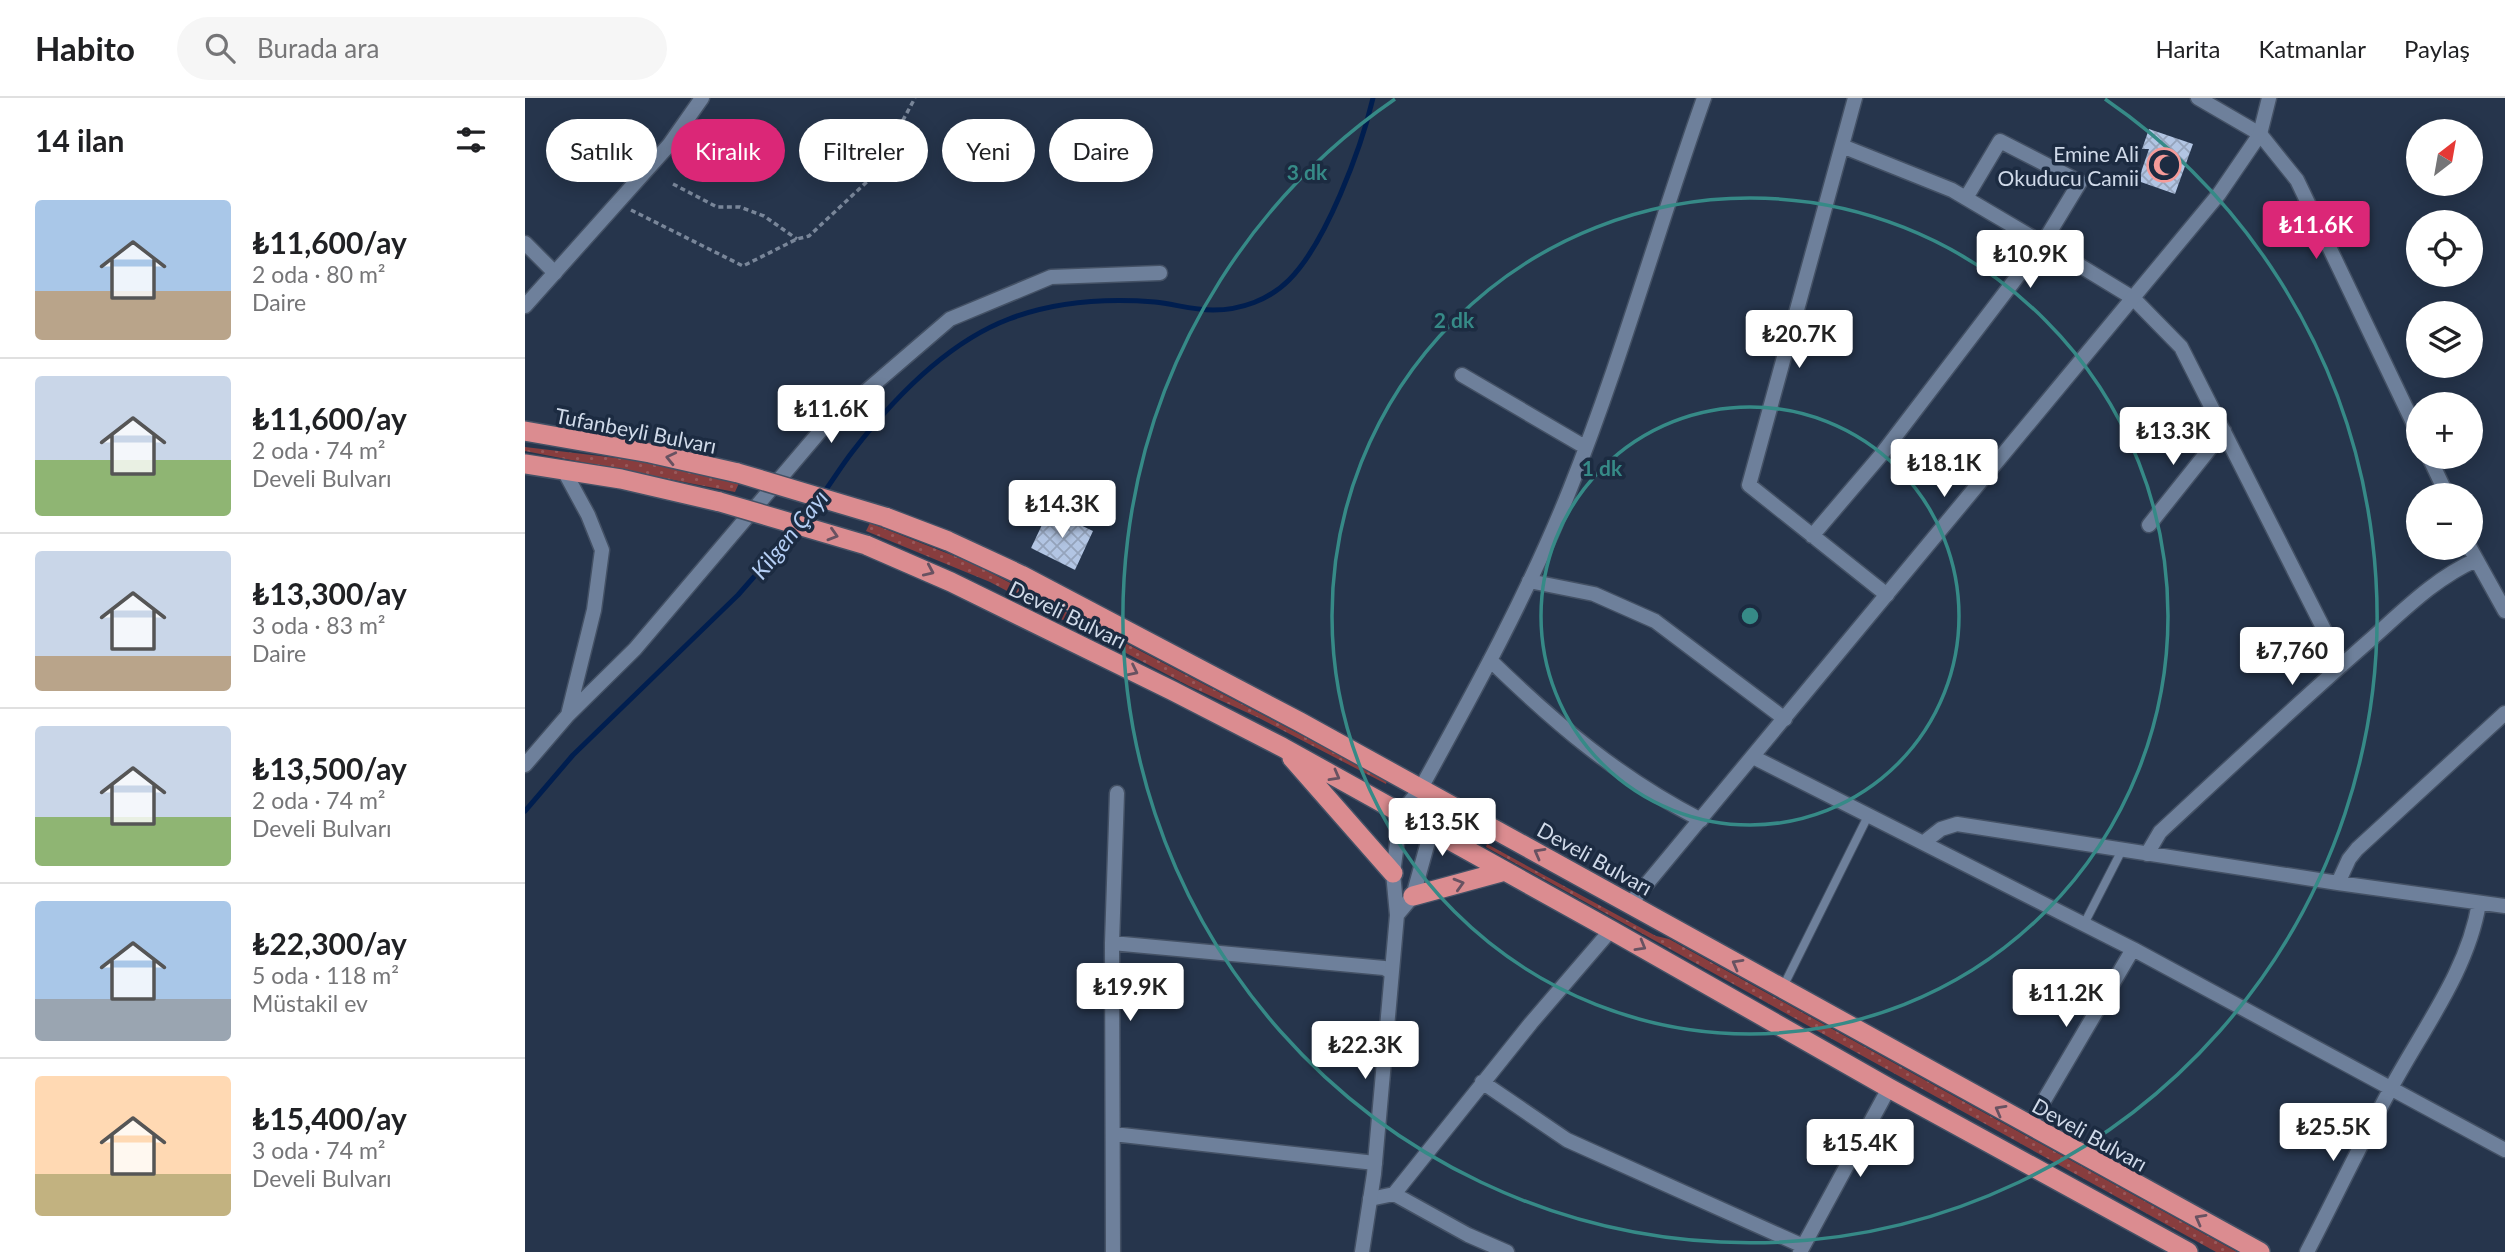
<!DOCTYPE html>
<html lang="tr">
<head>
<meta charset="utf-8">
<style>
  :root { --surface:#fff; --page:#f6f6f6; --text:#202124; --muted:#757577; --line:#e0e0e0; --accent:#db2777 }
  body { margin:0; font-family:Lato,sans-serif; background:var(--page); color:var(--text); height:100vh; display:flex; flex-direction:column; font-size:26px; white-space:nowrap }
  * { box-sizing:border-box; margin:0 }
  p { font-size:23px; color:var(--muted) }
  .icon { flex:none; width:38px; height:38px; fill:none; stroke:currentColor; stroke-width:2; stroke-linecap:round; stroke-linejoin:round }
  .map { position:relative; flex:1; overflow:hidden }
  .side { display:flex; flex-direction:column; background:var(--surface); width:525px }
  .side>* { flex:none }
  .banner { position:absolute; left:21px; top:21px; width:665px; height:63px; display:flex; gap:14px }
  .needle { width:46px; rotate:31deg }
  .buttons { position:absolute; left:1881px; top:21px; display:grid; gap:14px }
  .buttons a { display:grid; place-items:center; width:77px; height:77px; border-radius:50%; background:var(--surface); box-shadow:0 4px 18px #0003; font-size:35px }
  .price { position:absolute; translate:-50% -60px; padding:0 16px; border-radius:7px; background:#fff; color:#222; font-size:23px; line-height:46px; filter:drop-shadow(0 2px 4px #0008) }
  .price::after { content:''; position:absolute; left:50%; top:42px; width:21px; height:16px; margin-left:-10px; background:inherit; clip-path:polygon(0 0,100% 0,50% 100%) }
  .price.active { background:var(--accent); color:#fff }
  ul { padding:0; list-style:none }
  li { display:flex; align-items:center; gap:21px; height:175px; padding:0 35px }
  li+li { border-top:2px solid var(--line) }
  li span { display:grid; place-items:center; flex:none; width:196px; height:140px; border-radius:7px; color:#555 }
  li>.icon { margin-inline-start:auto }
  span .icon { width:84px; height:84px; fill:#fffc; stroke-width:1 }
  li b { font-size:30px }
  h2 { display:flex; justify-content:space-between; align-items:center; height:84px; padding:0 35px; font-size:30px }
  .tag { padding:0 24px; border-radius:32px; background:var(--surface); box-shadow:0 4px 18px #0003; font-size:24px; line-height:63px }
  .tag.active { background:var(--accent); color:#fff }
  header { display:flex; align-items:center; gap:42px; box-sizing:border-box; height:98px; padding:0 35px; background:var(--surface); border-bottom:2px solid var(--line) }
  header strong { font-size:33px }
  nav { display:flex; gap:38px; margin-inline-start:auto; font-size:24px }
  .search { width:490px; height:63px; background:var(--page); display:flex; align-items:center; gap:18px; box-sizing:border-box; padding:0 24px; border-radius:38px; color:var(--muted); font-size:26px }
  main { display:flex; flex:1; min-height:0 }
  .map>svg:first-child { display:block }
</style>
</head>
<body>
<header>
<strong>Habito</strong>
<div class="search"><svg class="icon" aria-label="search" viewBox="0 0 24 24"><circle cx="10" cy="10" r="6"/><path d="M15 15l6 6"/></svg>Burada ara</div>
<nav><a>Harita</a><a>Katmanlar</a><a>Paylaş</a></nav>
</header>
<main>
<section class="side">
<h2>14 ilan<svg class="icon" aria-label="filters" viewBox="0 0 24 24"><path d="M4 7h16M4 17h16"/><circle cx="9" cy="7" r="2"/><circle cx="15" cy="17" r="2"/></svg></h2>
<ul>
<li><span style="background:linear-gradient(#a9c7e8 65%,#b9a48a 0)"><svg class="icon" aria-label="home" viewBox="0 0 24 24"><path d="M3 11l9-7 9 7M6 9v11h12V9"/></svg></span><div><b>₺11,600/ay</b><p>2 oda · 80 m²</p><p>Daire</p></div></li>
<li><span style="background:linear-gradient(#c9d6e8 60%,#8fb573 0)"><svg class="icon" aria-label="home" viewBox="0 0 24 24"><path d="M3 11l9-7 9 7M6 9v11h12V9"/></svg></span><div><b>₺11,600/ay</b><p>2 oda · 74 m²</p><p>Develi Bulvarı</p></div></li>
<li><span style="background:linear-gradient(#c9d6e8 75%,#b9a48a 0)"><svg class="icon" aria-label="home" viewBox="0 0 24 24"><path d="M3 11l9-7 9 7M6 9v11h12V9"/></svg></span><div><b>₺13,300/ay</b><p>3 oda · 83 m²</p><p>Daire</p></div></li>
<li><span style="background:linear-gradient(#c9d6e8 65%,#8fb573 0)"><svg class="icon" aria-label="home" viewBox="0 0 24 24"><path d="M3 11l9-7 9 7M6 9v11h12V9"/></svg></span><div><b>₺13,500/ay</b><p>2 oda · 74 m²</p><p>Develi Bulvarı</p></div></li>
<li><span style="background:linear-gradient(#a9c7e8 70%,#9aa5b1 0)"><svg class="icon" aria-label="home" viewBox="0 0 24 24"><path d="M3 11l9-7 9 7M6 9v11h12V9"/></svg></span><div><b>₺22,300/ay</b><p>5 oda · 118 m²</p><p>Müstakil ev</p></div></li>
<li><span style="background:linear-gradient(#ffd9b3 70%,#c2b280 0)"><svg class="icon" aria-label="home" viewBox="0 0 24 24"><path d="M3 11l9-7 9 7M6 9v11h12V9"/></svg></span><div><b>₺15,400/ay</b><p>3 oda · 74 m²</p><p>Develi Bulvarı</p></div></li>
</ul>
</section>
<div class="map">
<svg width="1980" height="1154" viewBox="0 0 1980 1154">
  <defs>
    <pattern id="grass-dots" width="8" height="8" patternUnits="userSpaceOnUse" patternTransform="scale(1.75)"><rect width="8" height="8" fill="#883d3e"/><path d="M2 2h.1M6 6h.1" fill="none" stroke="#98585a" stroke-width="1.8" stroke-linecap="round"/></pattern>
    <pattern id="building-cross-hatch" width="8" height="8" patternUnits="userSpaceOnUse" patternTransform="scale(1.75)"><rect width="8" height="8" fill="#b2c5e3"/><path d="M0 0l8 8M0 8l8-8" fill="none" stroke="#95a4bc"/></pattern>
  </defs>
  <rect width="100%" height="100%" fill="#26354c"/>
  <path fill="url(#grass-dots)" d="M0,349L108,362L214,385L210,394L0,353Z
    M345,425L447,465L862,682L861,686L734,620L664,588L465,484L341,433Z
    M962,746L1131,838L1144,841L1712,1154H1691L961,749Z"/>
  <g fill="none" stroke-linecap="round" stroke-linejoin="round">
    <path stroke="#001e4f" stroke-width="5" d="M297,397C308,382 317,367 328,353C368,301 421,245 484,221C531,203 580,200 630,204C649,206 668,212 688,212C716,212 744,202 764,182C801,145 836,51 848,0
      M276,424L291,404
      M0,713L48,657L213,497L270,432"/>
  </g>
  <path fill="url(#building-cross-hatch)" d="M1624,31L1668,46L1650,96L1613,83L1624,51H1617Z
    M524,412L568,433L550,472L506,450Z"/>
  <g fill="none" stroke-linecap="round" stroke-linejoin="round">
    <defs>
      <path id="service" d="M1559,826L1597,752
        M1257,891L1343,718"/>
      <path id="minor" d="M1330,0L1224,387L1362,497
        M1673,0L1735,36L1772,82L1894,337
        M1317,48L1427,92L1539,158L1608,200L1656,249L1817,567
        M0,145L30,175
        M937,277L1060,349
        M1904,359L1922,397
        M1624,427L1699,333
        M1287,438L1356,357L1518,145L1555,84L1475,43L1441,100
        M1945,450L1980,513
        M1004,483L1069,496L1130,523L1260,621
        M965,562C1032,627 1093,679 1176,722
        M43,617L110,551L297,331L425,221L526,179L635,175
        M1228,659L1608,851L1980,1052
        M0,667L43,617L69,512L77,452L63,417L38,371
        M896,690C950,592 1004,494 1045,391C1096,263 1133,130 1179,0
        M1398,745L1416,731L1432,726L1813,785L1980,808
        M1622,756L1635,734C1704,670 1773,605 1844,543C1878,513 1910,480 1951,462
        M1813,785L1824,761L1832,751L1980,615
        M587,845L859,870L866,874
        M957,984L1042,1042L1278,1148
        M1504,1028L1608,851
        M588,1036L850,1065
        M869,1096L1006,925L1086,832
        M845,1101L869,1096L943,1137L982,1154
        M588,1154L587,845L592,695
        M1275,1154L1364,990
        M1782,1154C1810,1100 1836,1045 1865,992C1897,932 1943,873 1954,805"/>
      <path id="tertiary" d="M0,208L144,47L177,0
        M1105,806L1694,96L1735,36L1744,0
        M872,817L888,798L906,733L896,690
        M837,1154L849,1076L872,817L868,775L876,715L896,690"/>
      <path id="trunk" d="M0,333L125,355L213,375
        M0,366L96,381L195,404
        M360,419L423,443L496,477L775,624L1735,1154
        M341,447L426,484L648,593L757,649L1086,832L1364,990L1663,1154
        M767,660L868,775
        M888,798L980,773"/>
    </defs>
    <use href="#service" stroke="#445165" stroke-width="10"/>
    <use href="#minor" stroke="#445165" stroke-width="17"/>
    <use href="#tertiary" stroke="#445165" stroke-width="17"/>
    <use href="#trunk" stroke="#445165" stroke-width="22"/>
    <path stroke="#798699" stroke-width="3.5" stroke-dasharray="5 3.5" stroke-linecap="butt" d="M148,86L192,109H215L239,118L272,141
      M106,112L218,168L272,141L284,138L347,79L390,0"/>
    <use href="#service" stroke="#6e809b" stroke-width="8"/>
    <use href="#minor" stroke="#6e809b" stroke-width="14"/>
    <use href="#tertiary" stroke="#6e809b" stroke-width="14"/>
    <use href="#trunk" stroke="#db8c90" stroke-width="19"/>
    <defs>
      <path id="trunk-bridge" d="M213,375L360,419
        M195,404L341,447"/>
    </defs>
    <use href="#trunk-bridge" stroke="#445165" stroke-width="22" stroke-linecap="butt"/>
    <use href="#trunk-bridge" stroke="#db8c90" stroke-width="19"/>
  </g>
  <defs><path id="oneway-chevron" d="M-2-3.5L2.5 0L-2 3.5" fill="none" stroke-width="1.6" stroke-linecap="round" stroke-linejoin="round" transform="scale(1.75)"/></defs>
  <g stroke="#685261">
    <use href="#oneway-chevron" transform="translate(146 360) rotate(-167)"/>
    <use href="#oneway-chevron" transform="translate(308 437) rotate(17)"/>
    <use href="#oneway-chevron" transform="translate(404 473) rotate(24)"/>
    <use href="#oneway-chevron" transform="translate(608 573) rotate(26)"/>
    <use href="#oneway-chevron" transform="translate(810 678) rotate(29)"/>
    <use href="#oneway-chevron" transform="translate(1014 755) rotate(-151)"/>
    <use href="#oneway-chevron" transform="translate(934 786) rotate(-16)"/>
    <use href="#oneway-chevron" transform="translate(1116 848) rotate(30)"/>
    <use href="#oneway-chevron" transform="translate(1212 866) rotate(-151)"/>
    <use href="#oneway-chevron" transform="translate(1475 1012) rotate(-151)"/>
    <use href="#oneway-chevron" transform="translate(1675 1121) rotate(-151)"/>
  </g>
  <g fill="none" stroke="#368a87" stroke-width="3.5">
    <circle cx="1225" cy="518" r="209"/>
    <circle cx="1225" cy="518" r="418"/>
    <path d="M1580 1A627 627 0 1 1 870 1"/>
  </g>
  <defs>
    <symbol id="mosque-ring" viewBox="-11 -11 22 22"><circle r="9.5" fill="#1c2b41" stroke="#f59b99" stroke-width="1.5"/><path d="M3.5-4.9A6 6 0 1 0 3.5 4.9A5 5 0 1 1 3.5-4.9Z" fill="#f59b99"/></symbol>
  </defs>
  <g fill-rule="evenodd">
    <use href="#mosque-ring" x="1620" y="48" width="38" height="38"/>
  </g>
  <g text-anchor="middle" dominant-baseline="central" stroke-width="7" stroke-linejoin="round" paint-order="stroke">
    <g font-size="21" fill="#d0dae9" stroke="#1c2b41" text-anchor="end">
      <text x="1614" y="55">Emine Ali<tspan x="1614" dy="24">Okuducu Camii</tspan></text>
    </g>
    <g font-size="21" fill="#d0dae9" stroke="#1c2b41">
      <text transform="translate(111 332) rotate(11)">Tufanbeyli Bulvarı</text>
      <text transform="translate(543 516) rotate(26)">Develi Bulvarı</text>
      <text transform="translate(1070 760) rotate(29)">Develi Bulvarı</text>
      <text transform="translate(1565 1036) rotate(29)">Develi Bulvarı</text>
    </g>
    <g font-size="23" font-style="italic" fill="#b5cff5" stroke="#1c2b41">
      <text transform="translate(264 436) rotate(-51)">Kilgen Çayı</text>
    </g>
  </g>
  <circle cx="1225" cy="518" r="10" fill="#368a87" stroke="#1c2b41" stroke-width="3.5"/>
  <g font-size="21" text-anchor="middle" font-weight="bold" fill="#368a87" stroke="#1c2b41" stroke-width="7" stroke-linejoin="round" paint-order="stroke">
    <text x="782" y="82">3 dk</text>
    <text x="929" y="230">2 dk</text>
    <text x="1077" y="378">1 dk</text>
  </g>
</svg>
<div class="buttons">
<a><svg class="needle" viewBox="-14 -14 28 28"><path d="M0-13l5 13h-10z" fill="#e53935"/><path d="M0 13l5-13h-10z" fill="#757577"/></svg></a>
<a><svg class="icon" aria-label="locate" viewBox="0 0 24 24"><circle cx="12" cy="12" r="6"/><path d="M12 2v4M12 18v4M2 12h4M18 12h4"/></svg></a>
<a><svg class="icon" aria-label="layers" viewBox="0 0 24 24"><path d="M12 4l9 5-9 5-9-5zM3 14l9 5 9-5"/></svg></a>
<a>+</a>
<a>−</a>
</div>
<b class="price active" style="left:1791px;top:163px">₺11.6K</b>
<b class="price" style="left:1505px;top:192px">₺10.9K</b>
<b class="price" style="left:1274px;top:272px">₺20.7K</b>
<b class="price" style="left:306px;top:347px">₺11.6K</b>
<b class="price" style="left:1648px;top:369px">₺13.3K</b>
<b class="price" style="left:1419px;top:401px">₺18.1K</b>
<b class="price" style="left:537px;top:442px">₺14.3K</b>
<b class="price" style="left:1767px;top:589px">₺7,760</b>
<b class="price" style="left:917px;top:760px">₺13.5K</b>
<b class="price" style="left:605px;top:925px">₺19.9K</b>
<b class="price" style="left:1541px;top:931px">₺11.2K</b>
<b class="price" style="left:840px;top:983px">₺22.3K</b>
<b class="price" style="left:1808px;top:1065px">₺25.5K</b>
<b class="price" style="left:1335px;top:1081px">₺15.4K</b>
<div class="banner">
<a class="tag">Satılık</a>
<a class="tag active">Kiralık</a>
<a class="tag">Filtreler</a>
<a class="tag">Yeni</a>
<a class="tag">Daire</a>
</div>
</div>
</main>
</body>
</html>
